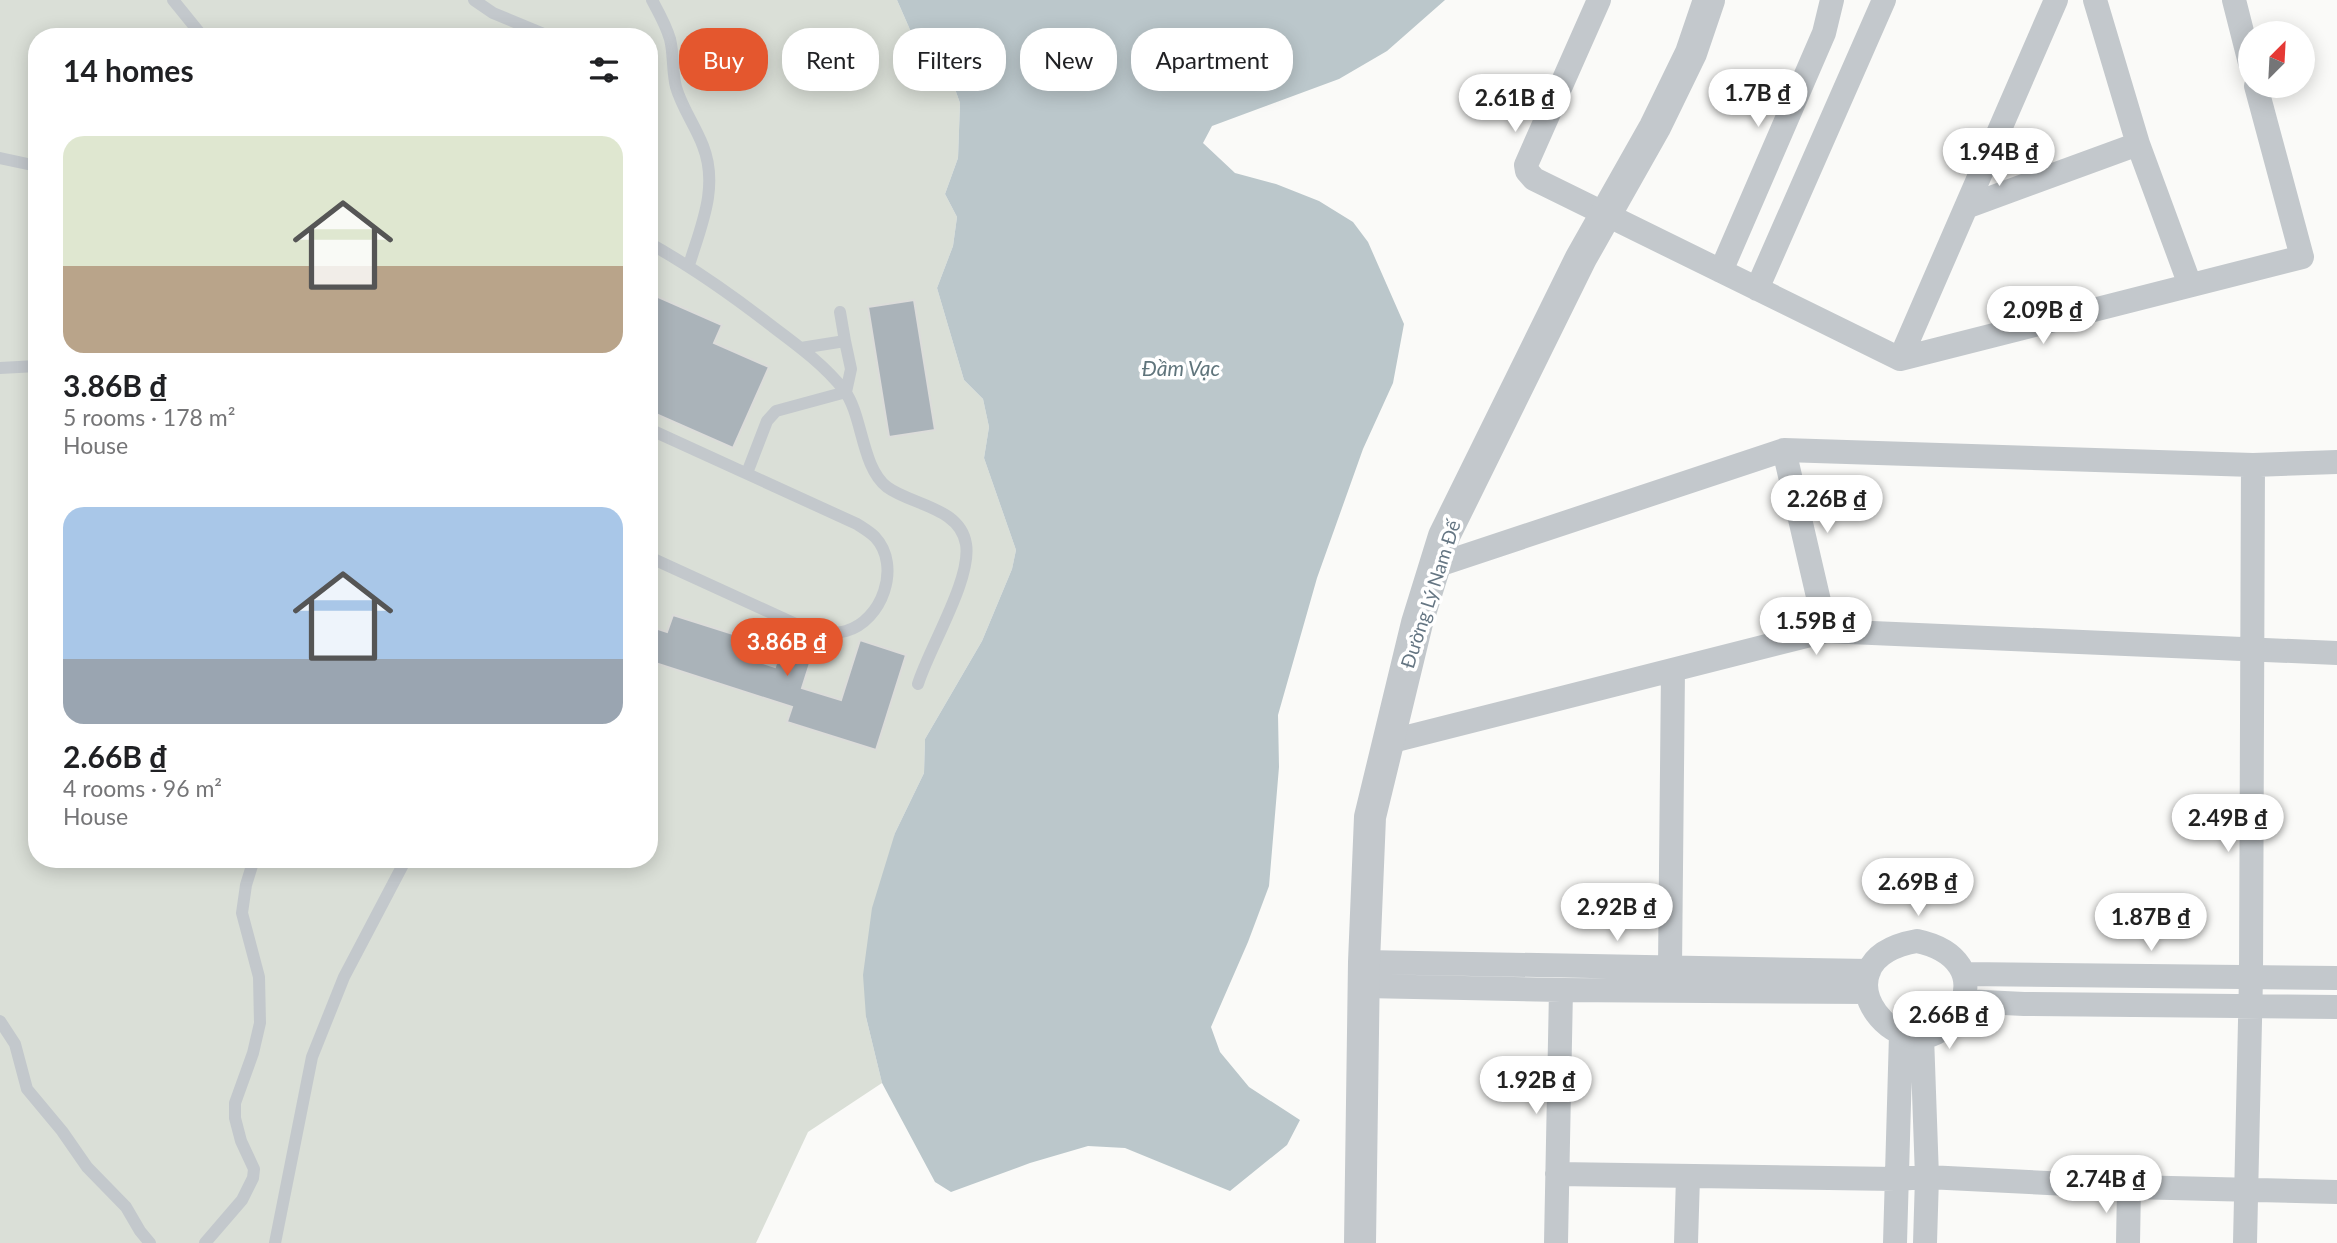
<!DOCTYPE html>
<html lang="en">
<head>
<meta charset="utf-8">
<style>
  :root { --surface:#fff; --page:#f2f2f2; --text:#202124; --muted:#757577; --accent:#e4572e }
  body { margin:0; font-family:Lato,sans-serif; background:var(--page); color:var(--text); height:100vh; display:flex; flex-direction:column; font-size:26px; white-space:nowrap }
  * { box-sizing:border-box; margin:0 }
  p { font-size:23px; color:var(--muted) }
  .icon { flex:none; width:38px; height:38px; fill:none; stroke:currentColor; stroke-width:2; stroke-linecap:round; stroke-linejoin:round }
  .map { position:relative; flex:1; overflow:hidden }
  .sheet { position:absolute; left:28px; top:28px; width:630px; height:840px; display:flex; flex-direction:column; background:var(--surface); border-radius:28px; box-shadow:0 4px 18px #0003 }
  .sheet>* { flex:none }
  .guide { position:absolute; left:679px; top:28px; width:665px; height:63px; display:flex; gap:14px }
  .needle { width:46px; rotate:24deg }
  .buttons { position:absolute; left:2238px; top:21px; display:grid; gap:14px }
  .buttons a { display:grid; place-items:center; width:77px; height:77px; border-radius:50%; background:var(--surface); box-shadow:0 4px 18px #0003; font-size:35px }
  .price { position:absolute; translate:-50% -60px; padding:0 16px; border-radius:24px; background:#fff; color:#222; font-size:23px; line-height:46px; filter:drop-shadow(0 2px 4px #0008) }
  .price::after { content:''; position:absolute; left:50%; top:42px; width:21px; height:16px; margin-left:-10px; background:inherit; clip-path:polygon(0 0,100% 0,50% 100%) }
  .price.current { background:var(--accent); color:#fff }
  ul { padding:0; list-style:none }
  li { display:grid; align-content:center; gap:14px; height:371px; padding:0 35px }
  li span { display:grid; place-items:center; height:217px; border-radius:21px; color:#555 }
  li>.icon { margin-inline-start:auto }
  span .icon { width:126px; height:126px; fill:#fffc; stroke-width:1 }
  li b { font-size:30px }
  h2 { display:flex; justify-content:space-between; align-items:center; height:84px; padding:0 35px; font-size:30px }
  .chip { padding:0 24px; border-radius:28px; background:var(--surface); box-shadow:0 4px 18px #0003; font-size:24px; line-height:63px }
  .chip.current { background:var(--accent); color:#fff }
  .map>svg:first-child { display:block }
</style>
</head>
<body>
<div class="map">
<svg width="2337" height="1243" viewBox="0 0 2337 1243">
  <rect width="100%" height="100%" fill="#fafaf8"/>
  <path fill="#dadfd7" fill-rule="evenodd" d="M0,0H897L911,32L945,61L960,103L958,158L945,194L957,217L953,246L937,288L964,380L983,399L989,427L984,458L1016,550L1012,569L982,641L925,739L924,773L895,833L866,1017L882,1083L808,1132L756,1243H0ZM37,37H649V859H37Z"/>
  <path fill="#bbc7cb" d="M897,0H1445L1387,51L1339,79L1212,126L1203,143L1235,173L1276,184L1319,201L1353,222L1368,242L1404,324L1393,383L1363,449L1317,578L1278,715L1279,767L1269,886L1248,942L1211,1027L1220,1052L1249,1087L1300,1120L1287,1145L1230,1191L1125,1148L1088,1146L1030,1163L951,1192L935,1182L882,1083L866,1017L863,975L872,908L895,833L924,773L925,739L982,641L1012,569L1016,550L984,458L989,427L983,399L964,380L937,288L953,246L957,217L945,194L958,158L960,103L945,61L911,32Z"/>
  <path fill="#aab3b9" stroke="#dcdcda" stroke-width="2" d="M649,293L722,325L714,343L769,367L733,448L649,411Z
    M914,300L935,430L889,437L868,307Z
    M673,615L752,640L747,658L775,667L786,634L816,644L802,688L841,700L860,640L906,655L876,750L787,722L792,707L649,661V626L667,632Z"/>
  <g fill="none" stroke-linecap="round" stroke-linejoin="round">
    <path stroke="#c3c8cc" stroke-width="12" d="M173,0L203,37
      M474,0L493,13L551,37
      M652,0C659,13 666,25 670,39C674,55 672,72 676,87C682,108 695,125 703,146C719,187 701,226 689,265
      M0,158L37,166
      M649,243C694,268 736,298 777,330C801,348 825,366 844,390C863,415 861,467 887,487C911,505 960,507 966,544C972,579 929,648 918,684
      M840,312L845,341
      M0,368L37,366
      M649,429L857,524C863,528 870,532 875,537C902,566 882,621 846,631C835,634 824,633 813,632L649,557
      M747,473L767,421L776,411L846,392L851,369L845,341L801,348
      M0,1021L15,1044L27,1089L62,1131L87,1167L126,1207L140,1231L150,1243
      M205,1243L242,1200L253,1178L254,1169L241,1141L235,1118V1103L253,1053L260,1023L259,977L242,913L246,885L254,859
      M275,1243L312,1057L344,977L406,859"/>
    <path stroke="#c3c8cc" stroke-width="24" d="M1599,0L1526,165L1527,171L1534,179L1900,359L2302,257L2256,86
      M2095,0L2138,144L2190,285
      M2234,0L2250,63
      M1966,207L2138,144
      M1721,271L1824,33L1832,0
      M1757,289L1884,0
      M1900,359L2056,0
      M1784,450L1826,631
      M1435,566L1784,450L2253,465L2337,462
      M1388,742L1826,631L2337,653
      M1917,941C1955,949 1980,976 1956,1014C1908,1088 1804,961 1917,941Z
      M1364,962L1869,971
      M1670,967L1673,670
      M1964,974L2337,978
      M1364,986L1561,990L1866,992
      M1964,1001L2024,1004L2337,1007
      M1922,1036L1927,1177L1925,1243
      M1557,1174L1896,1179L1927,1177L2129,1187L2337,1192
      M1556,1243L1561,990
      M1686,1243L1688,1177
      M1895,1243L1901,1034
      M2128,1243L2129,1187
      M2245,1243L2251,977L2253,465"/>
    <path stroke="#c3c8cc" stroke-width="32" d="M1360,1243L1364,962L1370,817L1417,623L1444,536L1581,258L1655,127L1691,53L1709,0"/>
  </g>
  <g text-anchor="middle" dominant-baseline="central" stroke-width="7" stroke-linejoin="round" paint-order="stroke">
    <g font-size="19" fill="#657683" stroke="#fff">
      <text transform="translate(1430 594) rotate(-72)">Đường Lý Nam Đế</text>
    </g>
    <g font-size="21" font-style="italic" fill="#60757c" stroke="#fff">
      <text x="1181" y="367">Đầm Vạc</text>
    </g>
  </g>
</svg>
<div class="buttons">
<a><svg class="needle" viewBox="-14 -14 28 28"><path d="M0-13l5 13h-10z" fill="#e53935"/><path d="M0 13l5-13h-10z" fill="#757577"/></svg></a>
</div>
<b class="price" style="left:1758px;top:129px">1.7B ₫</b>
<b class="price" style="left:1515px;top:134px">2.61B ₫</b>
<b class="price" style="left:1999px;top:188px">1.94B ₫</b>
<b class="price" style="left:2043px;top:346px">2.09B ₫</b>
<b class="price" style="left:1827px;top:535px">2.26B ₫</b>
<b class="price" style="left:1816px;top:657px">1.59B ₫</b>
<b class="price current" style="left:787px;top:678px">3.86B ₫</b>
<b class="price" style="left:2228px;top:854px">2.49B ₫</b>
<b class="price" style="left:1918px;top:918px">2.69B ₫</b>
<b class="price" style="left:1617px;top:943px">2.92B ₫</b>
<b class="price" style="left:2151px;top:953px">1.87B ₫</b>
<b class="price" style="left:1949px;top:1051px">2.66B ₫</b>
<b class="price" style="left:1536px;top:1116px">1.92B ₫</b>
<b class="price" style="left:2106px;top:1215px">2.74B ₫</b>
<div class="guide">
<a class="chip current">Buy</a>
<a class="chip">Rent</a>
<a class="chip">Filters</a>
<a class="chip">New</a>
<a class="chip">Apartment</a>
</div>
<section class="sheet">
<h2>14 homes<svg class="icon" aria-label="filters" viewBox="0 0 24 24"><path d="M4 7h16M4 17h16"/><circle cx="9" cy="7" r="2"/><circle cx="15" cy="17" r="2"/></svg></h2>
<ul>
<li><span style="background:linear-gradient(#dfe7d0 60%,#b9a48a 0)"><svg class="icon" aria-label="home" viewBox="0 0 24 24"><path d="M3 11l9-7 9 7M6 9v11h12V9"/></svg></span><div><b>3.86B ₫</b><p>5 rooms · 178 m²</p><p>House</p></div></li>
<li><span style="background:linear-gradient(#a9c7e8 70%,#9aa5b1 0)"><svg class="icon" aria-label="home" viewBox="0 0 24 24"><path d="M3 11l9-7 9 7M6 9v11h12V9"/></svg></span><div><b>2.66B ₫</b><p>4 rooms · 96 m²</p><p>House</p></div></li>
</ul>
</section>
</div>
</body>
</html>
